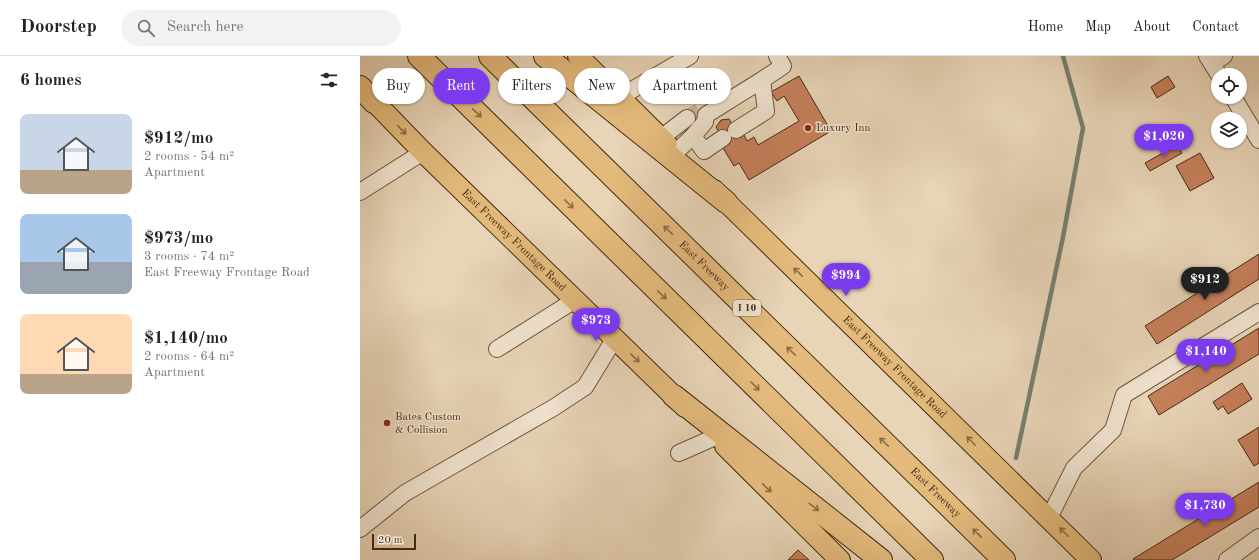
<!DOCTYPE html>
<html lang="en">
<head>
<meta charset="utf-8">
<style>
  :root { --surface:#fff; --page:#f2f2f2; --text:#222; --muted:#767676; --line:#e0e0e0; --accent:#7c3aed }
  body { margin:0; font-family:"Old Standard TT",serif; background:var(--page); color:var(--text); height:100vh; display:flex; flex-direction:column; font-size:15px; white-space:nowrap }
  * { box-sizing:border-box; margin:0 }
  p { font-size:13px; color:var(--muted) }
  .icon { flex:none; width:22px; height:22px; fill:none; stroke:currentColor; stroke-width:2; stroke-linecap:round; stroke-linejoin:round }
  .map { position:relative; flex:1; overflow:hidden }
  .sheet { display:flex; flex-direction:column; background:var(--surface); width:360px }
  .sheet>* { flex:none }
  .guide { position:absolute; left:12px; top:12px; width:380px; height:36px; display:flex; gap:8px }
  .buttons { position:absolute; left:851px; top:12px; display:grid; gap:8px }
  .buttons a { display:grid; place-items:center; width:36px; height:36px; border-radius:50%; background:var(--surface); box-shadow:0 1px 3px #0004; font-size:20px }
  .scale { position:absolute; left:12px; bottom:10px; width:44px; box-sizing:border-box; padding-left:4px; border:2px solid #432c11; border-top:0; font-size:11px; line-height:14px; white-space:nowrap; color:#432c11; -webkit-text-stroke:3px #f0e3d0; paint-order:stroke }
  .price { position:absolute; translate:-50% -34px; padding:0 9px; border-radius:14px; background:var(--accent); color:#fff; font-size:13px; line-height:26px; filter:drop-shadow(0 1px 2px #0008) }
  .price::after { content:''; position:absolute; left:50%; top:24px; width:12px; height:9px; margin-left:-6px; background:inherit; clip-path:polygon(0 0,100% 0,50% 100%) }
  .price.current { background:#222; color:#fff }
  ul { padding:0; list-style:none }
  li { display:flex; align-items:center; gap:12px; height:100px; padding:0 20px }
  li span { display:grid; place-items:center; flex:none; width:112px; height:80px; border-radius:8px; color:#555 }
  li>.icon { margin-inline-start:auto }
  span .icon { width:48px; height:48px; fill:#fffc; stroke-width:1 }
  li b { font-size:17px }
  h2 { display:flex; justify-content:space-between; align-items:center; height:48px; padding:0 20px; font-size:17px }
  .pill { padding:0 14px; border-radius:18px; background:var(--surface); box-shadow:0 1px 3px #0004; font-size:14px; line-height:36px }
  .pill.current { background:var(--accent); color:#fff }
  header { display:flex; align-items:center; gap:24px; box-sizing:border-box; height:56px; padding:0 20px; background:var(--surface); border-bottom:1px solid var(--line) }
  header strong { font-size:19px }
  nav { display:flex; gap:22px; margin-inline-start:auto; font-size:14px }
  .search { width:280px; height:36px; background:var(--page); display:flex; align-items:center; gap:10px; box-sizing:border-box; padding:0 14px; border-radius:22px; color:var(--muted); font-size:15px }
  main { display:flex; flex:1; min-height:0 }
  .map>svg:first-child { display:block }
</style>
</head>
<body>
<header>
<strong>Doorstep</strong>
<div class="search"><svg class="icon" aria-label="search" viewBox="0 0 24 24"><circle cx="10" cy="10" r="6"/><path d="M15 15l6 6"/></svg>Search here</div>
<nav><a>Home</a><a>Map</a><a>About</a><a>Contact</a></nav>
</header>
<main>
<section class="sheet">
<h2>6 homes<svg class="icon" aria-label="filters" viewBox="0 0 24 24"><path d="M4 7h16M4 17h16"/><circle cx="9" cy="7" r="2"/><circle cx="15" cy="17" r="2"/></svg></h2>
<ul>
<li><span style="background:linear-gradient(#c9d6e8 70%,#b9a48a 0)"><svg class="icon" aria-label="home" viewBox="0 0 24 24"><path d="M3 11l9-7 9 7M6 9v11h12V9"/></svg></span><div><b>$912/mo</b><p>2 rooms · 54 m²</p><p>Apartment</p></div></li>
<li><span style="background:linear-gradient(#a9c7e8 60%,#9aa5b1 0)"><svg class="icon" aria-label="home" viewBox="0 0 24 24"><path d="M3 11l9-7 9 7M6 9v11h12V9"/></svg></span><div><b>$973/mo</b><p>3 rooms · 74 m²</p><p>East Freeway Frontage Road</p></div></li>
<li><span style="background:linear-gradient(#ffd9b3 75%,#b9a48a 0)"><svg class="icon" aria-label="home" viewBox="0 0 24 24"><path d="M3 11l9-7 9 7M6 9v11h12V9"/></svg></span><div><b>$1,140/mo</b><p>2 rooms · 64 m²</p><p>Apartment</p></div></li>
</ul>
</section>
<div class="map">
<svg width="899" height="504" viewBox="0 0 899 504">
  <rect width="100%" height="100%" fill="#e8d4b7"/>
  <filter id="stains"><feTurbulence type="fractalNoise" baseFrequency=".005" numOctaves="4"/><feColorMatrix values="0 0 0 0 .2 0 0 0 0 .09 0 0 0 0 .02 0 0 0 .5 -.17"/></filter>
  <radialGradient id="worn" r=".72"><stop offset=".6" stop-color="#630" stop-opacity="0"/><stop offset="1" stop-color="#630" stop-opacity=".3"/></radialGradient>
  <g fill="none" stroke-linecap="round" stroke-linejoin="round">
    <path stroke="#758070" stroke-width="4.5" d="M656,402L703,181L723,72L703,0"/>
  </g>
  <path fill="#c57f5b" stroke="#432c11" d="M439,20L471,75L389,124L379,107L374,110L363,92L367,89L356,71L361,64L369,63L380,82L384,79L387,85L394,81L398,89L439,65L424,40L417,45L411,36Z
    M808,20L815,31L797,42L791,31Z
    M817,89L822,97L790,115L785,107Z
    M840,97L854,122L830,135L816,110Z
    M899,198V223L797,288L785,270Z
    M899,272V298L799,359L788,340Z
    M882,327L892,343L868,358L863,350L858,354L853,346Z
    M899,371V407L894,410L878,384Z
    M899,426V451L812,504H774L773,503Z
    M438,494L449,504H428Z"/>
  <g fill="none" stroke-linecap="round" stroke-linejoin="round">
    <path stroke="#c7b296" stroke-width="16" stroke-dasharray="16 8" stroke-linecap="butt" d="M327,62L339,55"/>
    <defs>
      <path id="minor" d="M847,0L859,19
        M852,7L864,0
        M260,41L330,0
        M873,41L899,84
        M376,74L406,55L402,24L423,10L417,0
        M333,80L345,66L346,59L402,24
        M301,82L327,62
        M316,96L333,80L344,95L363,82
        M0,136L63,96
        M137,293L215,244
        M319,397L355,381
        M689,462L714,412L753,374L764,339L899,256
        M0,473L45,437L193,352L225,331L255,282
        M867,504L899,481"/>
      <g id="major">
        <path d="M218,0L307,88"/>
        <path id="s1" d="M3,34L63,96L325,351"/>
        <path id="s2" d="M354,134L731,504"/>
        <path d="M365,390L480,504"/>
      </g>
      <g id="highway">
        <path d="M59,0L572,504"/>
        <path id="s3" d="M130,0L644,504"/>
        <path d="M185,0L366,146"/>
        <path d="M0,31L14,46"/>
        <path d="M314,340L521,504"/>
      </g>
    </defs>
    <use href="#minor" stroke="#6c563a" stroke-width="18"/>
    <use href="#major" stroke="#432c11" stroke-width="22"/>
    <use href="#highway" stroke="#432c11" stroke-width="24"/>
    <use href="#minor" stroke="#f0e3d0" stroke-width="16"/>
    <use href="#major" stroke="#e4ba7c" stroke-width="20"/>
    <use href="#highway" stroke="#e4ba7c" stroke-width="22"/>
  </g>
  <defs><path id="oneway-shaft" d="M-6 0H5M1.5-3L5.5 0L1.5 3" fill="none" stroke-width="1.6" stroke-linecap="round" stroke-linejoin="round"/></defs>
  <g stroke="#8b6c41">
    <use href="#oneway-shaft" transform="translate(117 57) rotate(44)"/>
    <use href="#oneway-shaft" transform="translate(42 74) rotate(46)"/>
    <use href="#oneway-shaft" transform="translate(209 148) rotate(44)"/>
    <use href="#oneway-shaft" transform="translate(308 174) rotate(-136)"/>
    <use href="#oneway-shaft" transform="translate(438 216) rotate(-136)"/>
    <use href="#oneway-shaft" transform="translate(302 239) rotate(44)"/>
    <use href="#oneway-shaft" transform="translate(431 295) rotate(-136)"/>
    <use href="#oneway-shaft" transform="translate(275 302) rotate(44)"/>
    <use href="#oneway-shaft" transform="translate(395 330) rotate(45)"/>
    <use href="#oneway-shaft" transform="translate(611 385) rotate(-135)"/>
    <use href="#oneway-shaft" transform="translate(524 386) rotate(-136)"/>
    <use href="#oneway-shaft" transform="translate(407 432) rotate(44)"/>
    <use href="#oneway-shaft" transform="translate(454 451) rotate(38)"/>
    <use href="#oneway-shaft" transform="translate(704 476) rotate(-135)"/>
    <use href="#oneway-shaft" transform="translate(617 477) rotate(-136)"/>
  </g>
  <g fill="#8f2418" stroke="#f0e3d0" stroke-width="1.5">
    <circle cx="448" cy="72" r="4"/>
    <circle cx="27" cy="367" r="4"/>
  </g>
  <g text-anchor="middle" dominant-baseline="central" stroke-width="3" stroke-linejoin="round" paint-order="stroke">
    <rect fill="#f0e3d0" stroke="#77634a" stroke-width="1" x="373" y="244" width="28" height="16" rx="3"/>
    <g font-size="10" font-weight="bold" fill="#432c11">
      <text x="387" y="252">I 10</text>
    </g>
    <g font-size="11" fill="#432c11" stroke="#f0e3d0" text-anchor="start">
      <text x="456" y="72">Luxury Inn</text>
      <text x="35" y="361">Bates Custom<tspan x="35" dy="13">&amp; Collision</tspan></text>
    </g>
    <g font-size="11" fill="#432c11" stroke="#f0e3d0">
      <text stroke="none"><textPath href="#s1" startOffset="213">East Freeway Frontage Road</textPath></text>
      <text stroke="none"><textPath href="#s3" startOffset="300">East Freeway</textPath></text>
      <text stroke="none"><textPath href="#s2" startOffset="253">East Freeway Frontage Road</textPath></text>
      <text stroke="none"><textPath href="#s3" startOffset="624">East Freeway</textPath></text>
    </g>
  </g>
  <rect width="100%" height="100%" filter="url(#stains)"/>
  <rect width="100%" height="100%" fill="url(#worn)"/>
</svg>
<div class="buttons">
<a><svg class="icon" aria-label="locate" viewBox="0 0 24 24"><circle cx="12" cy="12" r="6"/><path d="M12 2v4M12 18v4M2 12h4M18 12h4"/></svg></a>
<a><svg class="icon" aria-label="layers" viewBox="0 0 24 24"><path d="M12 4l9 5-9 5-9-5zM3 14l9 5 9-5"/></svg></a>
</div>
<div class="scale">20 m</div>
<b class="price" style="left:804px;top:102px">$1,020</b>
<b class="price" style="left:486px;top:241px">$994</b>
<b class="price current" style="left:845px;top:245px">$912</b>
<b class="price" style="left:236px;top:286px">$973</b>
<b class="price" style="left:846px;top:317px">$1,140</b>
<b class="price" style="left:845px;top:471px">$1,730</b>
<div class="guide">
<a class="pill">Buy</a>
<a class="pill current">Rent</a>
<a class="pill">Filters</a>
<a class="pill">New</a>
<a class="pill">Apartment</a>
</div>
</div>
</main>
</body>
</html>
